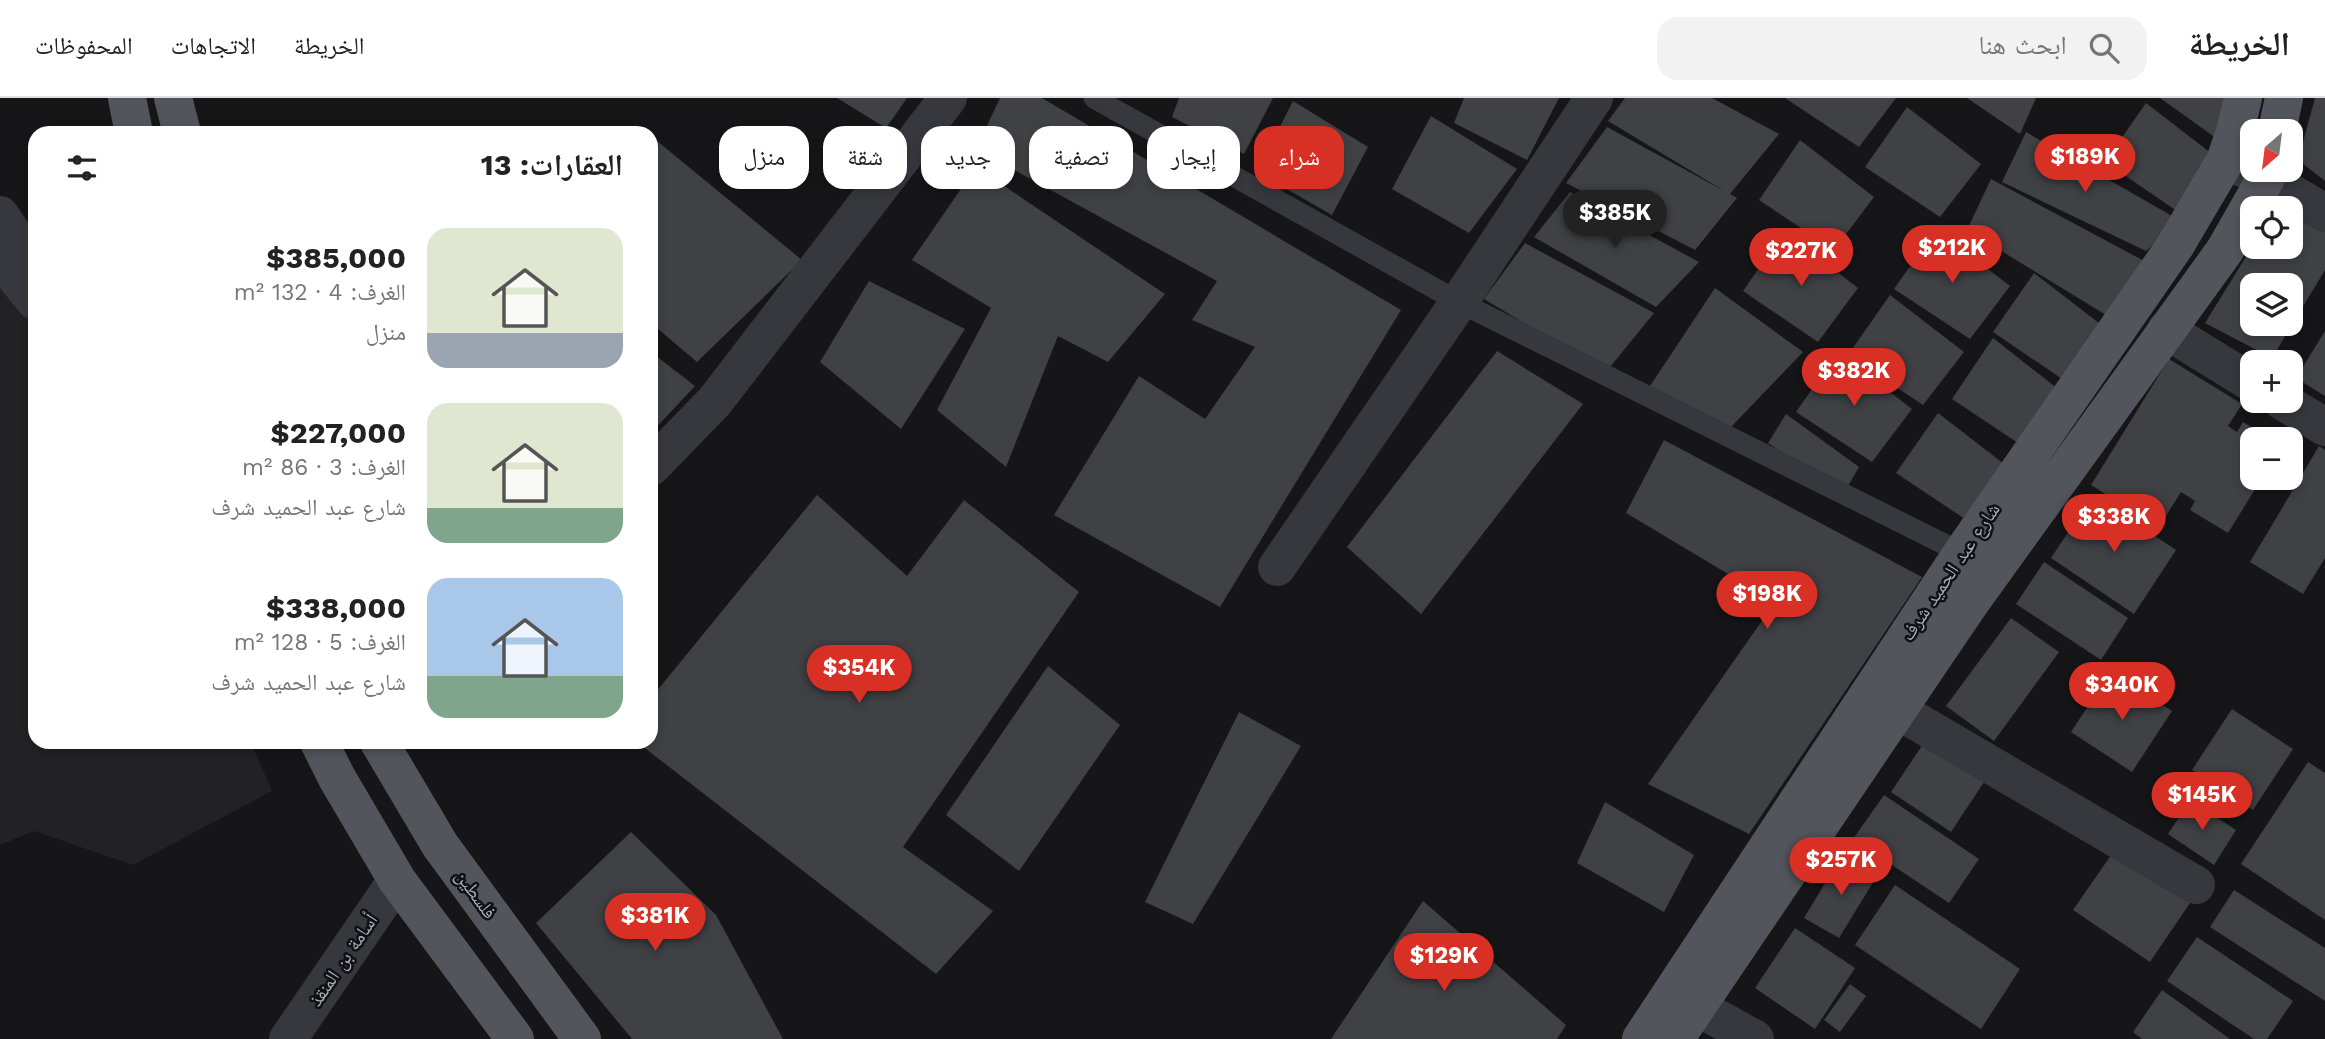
<!DOCTYPE html>
<html lang="ar">
<head>
<meta charset="utf-8">
<style>
  :root { --surface:#fff; --page:#f2f2f2; --text:#222; --muted:#767676; --line:#e0e0e0; --accent:#d93025 }
  body { margin:0; font-family:"Work Sans","Noto Naskh Arabic",sans-serif; background:var(--page); color:var(--text); direction:rtl; height:100vh; display:flex; flex-direction:column; font-size:26px; white-space:nowrap }
  * { box-sizing:border-box; margin:0 }
  p { font-size:23px; color:var(--muted) }
  .icon { flex:none; width:38px; height:38px; fill:none; stroke:currentColor; stroke-width:2; stroke-linecap:round; stroke-linejoin:round }
  .map { position:relative; flex:1; overflow:hidden; direction:ltr }
  .sheet { position:absolute; left:28px; top:28px; width:630px; height:623px; display:flex; flex-direction:column; background:var(--surface); border-radius:21px; box-shadow:0 4px 10px #0003; direction:rtl }
  .sheet>* { flex:none }
  .hud { position:absolute; left:679px; top:28px; width:665px; height:63px; direction:rtl; display:flex; gap:14px }
  .needle { width:46px; rotate:208deg }
  .buttons { position:absolute; left:2240px; top:21px; display:grid; gap:14px }
  .buttons a { display:grid; place-items:center; width:63px; height:63px; border-radius:14px; background:var(--surface); box-shadow:0 4px 10px #0003; font-size:35px }
  .price { position:absolute; translate:-50% -60px; padding:0 16px; border-radius:24px; background:var(--accent); color:#fff; font-size:23px; line-height:46px; filter:drop-shadow(0 2px 4px #0008) }
  .price::after { content:''; position:absolute; left:50%; top:42px; width:21px; height:16px; margin-left:-10px; background:inherit; clip-path:polygon(0 0,100% 0,50% 100%) }
  .price.current { background:#222; color:#fff }
  ul { padding:0; list-style:none }
  li { display:flex; align-items:center; gap:21px; height:175px; padding:0 35px }
  li span { display:grid; place-items:center; flex:none; width:196px; height:140px; border-radius:21px; color:#555 }
  li>.icon { margin-inline-start:auto }
  span .icon { width:84px; height:84px; fill:#fffc; stroke-width:1 }
  li b { font-size:30px }
  h2 { display:flex; justify-content:space-between; align-items:center; height:84px; padding:0 35px; font-size:30px }
  .tag { padding:0 24px; border-radius:21px; background:var(--surface); box-shadow:0 4px 10px #0003; font-size:24px; line-height:63px }
  .tag.current { background:var(--accent); color:#fff }
  header { display:flex; align-items:center; gap:42px; box-sizing:border-box; height:98px; padding:0 35px; background:var(--surface); border-bottom:2px solid var(--line) }
  header strong { font-size:33px }
  nav { display:flex; gap:38px; margin-inline-start:auto; font-size:24px }
  .search { width:490px; height:63px; background:var(--page); display:flex; align-items:center; gap:18px; box-sizing:border-box; padding:0 24px; border-radius:21px; color:var(--muted); font-size:26px }
  .map>svg:first-child { display:block }
</style>
</head>
<body>
<header>
<strong>الخريطة</strong>
<div class="search"><svg class="icon" aria-label="search" viewBox="0 0 24 24"><circle cx="10" cy="10" r="6"/><path d="M15 15l6 6"/></svg>ابحث هنا</div>
<nav><a>الخريطة</a><a>الاتجاهات</a><a>المحفوظات</a></nav>
</header>
<div class="map">
<svg width="2325" height="941" viewBox="0 0 2325 941">
  <rect width="100%" height="100%" fill="#161618"/>
  <path fill="#222225" d="M0,175L35,222V644H251L272,693L133,767L34,733L0,747Z"/>
  <path fill="#404145" fill-rule="evenodd" d="M837,0H907L886,30Z
    M1000,0H1042L1401,212L1220,509L1054,417L1139,278L1205,321L1255,249L1192,222L1217,183L976,51Z
    M1179,0H1273L1244,56L1172,19Z
    M1464,0H1559L1527,62L1454,25Z
    M1625,0H1712L1779,36L1730,96L1737,100L1695,152L1566,85L1607,29L1726,94L1608,23Z
    M1785,0H1896L1859,49Z
    M1967,0H2036L2020,36Z
    M2160,0H2226L2216,40Z
    M2315,0H2325V83L2298,62Z
    M1293,3L1368,49L1332,117L1257,74Z
    M2146,5L2220,62L2180,115L2105,64Z
    M1907,9L1981,66L1940,119L1865,69Z
    M1431,18L1517,71L1469,135L1392,91Z
    M2026,34L2179,122L2146,153L2002,84Z
    M651,38L802,162L697,264L651,225Z
    M1800,42L1874,99L1834,152L1759,102Z
    M976,69L1165,196L1108,264L1058,238L1006,369L937,312L991,210L912,162Z
    M1991,81L2146,164L2106,217L1967,132Z
    M1570,94L1699,164L1656,209L1534,139Z
    M2308,121L2325,133V172L2272,260L2205,225L2252,149H2291V122ZM2252,187H2291V226H2252Z
    M1936,131L2010,188L1970,241L1894,191Z
    M1785,133L1858,190L1818,244L1743,193Z
    M1525,145L1654,215L1606,274L1484,201Z
    M2034,175L2108,232L2068,285L1993,234Z
    M869,183L965,231L901,331L820,264Z
    M1715,190L1803,254L1731,329L1650,288Z
    M1890,197L1964,254L1923,307L1848,257Z
    M2325,233V298L2296,280Z
    M1993,240L2067,298L2027,351L1952,301Z
    M1497,253L1583,306L1421,516L1347,449Z
    M651,254L695,288L651,335Z
    M1838,254L1912,311L1872,364L1796,314Z
    M2169,261L2242,306L2228,328L2237,334L2243,324L2271,341H2252V380H2262L2228,435L2190,412L2195,403L2181,394L2159,429L2091,387Z
    M1938,315L2012,372L1971,425L1896,375Z
    M1786,316L1859,369L1844,395L1768,345Z
    M1664,342L1922,479L1749,736L1648,686L1775,504L1626,415Z
    M2319,348L2325,352V460L2303,496L2250,464Z
    M817,397L907,478L964,402L1079,494L903,749L993,813L936,876L637,644H651V600Z
    M2093,397L2176,452L2134,516L2051,460Z
    M2044,464L2128,520L2101,562L2016,506Z
    M2011,520L2059,554L1994,643L1946,608Z
    M1048,568L1120,627L1019,773L946,717Z
    M2111,573L2172,613L2132,674L2071,634Z
    M2232,611L2293,651L2253,712L2192,672Z
    M1239,614L1301,648L1193,826L1145,804Z
    M1927,640L1986,681L1951,734L1891,694Z
    M2308,664L2325,675V822L2241,766Z
    M1884,697L1979,761L1949,805L1853,741Z
    M2190,702L2236,732L2214,767L2168,736Z
    M1605,704L1694,757L1664,814L1577,765Z
    M631,734L716,817L783,941H632L536,825Z
    M2116,750L2192,802L2150,864L2073,812Z
    M1842,757L1877,778L1839,840L1804,820Z
    M1895,787L2020,871L1981,931L1855,847Z
    M2234,792L2325,850V903L2210,829Z
    M1423,803L1566,927L1557,941H1331Z
    M1795,830L1855,870L1815,931L1755,890Z
    M2197,839L2293,903L2267,941H2254L2167,883Z
    M1850,886L1866,898L1840,934L1824,922Z
    M2162,892L2230,941H2142L2133,934Z"/>
  <g fill="none" stroke-linecap="round" stroke-linejoin="round">
    <path stroke="#37383d" stroke-width="21" d="M1094,0L1459,204L1962,455"/>
    <path stroke="#37383d" stroke-width="38" d="M2225,63L2266,80L2325,115
      M0,117L35,168
      M0,160L35,203
      M2166,232L2252,285
      M2282,303L2325,329
      M651,369L715,303L948,0
      M1277,469L1459,204L1594,0
      M1897,612L2196,787
      M1697,909L1755,941
      M288,941L397,782"/>
    <path stroke="#53555c" stroke-width="38" d="M127,0L134,35
      M173,0L182,35
      M2277,33L2284,0
      M319,644L337,680L397,782L515,941
      M379,644L440,747L582,941
      M1641,941L1962,455L2175,148L2225,63L2235,34L2243,0
      M1675,941L1970,505L2225,152L2266,80L2268,72"/>
  </g>
  <g text-anchor="middle" dominant-baseline="central" stroke-width="5" stroke-linejoin="round" paint-order="stroke">
    <g font-size="19" fill="#a7adb8" stroke="#111113">
      <text transform="translate(1950 474) rotate(-56)">شارع عبد الحميد شرف</text>
      <text transform="translate(476 796) rotate(54)">فلسطين</text>
      <text transform="translate(343 862) rotate(-56)">أسامة بن المنقذ</text>
    </g>
  </g>
</svg>
<div class="buttons">
<a><svg class="needle" viewBox="-14 -14 28 28"><path d="M0-13l5 13h-10z" fill="#e53935"/><path d="M0 13l5-13h-10z" fill="#767676"/></svg></a>
<a><svg class="icon" aria-label="locate" viewBox="0 0 24 24"><circle cx="12" cy="12" r="6"/><path d="M12 2v4M12 18v4M2 12h4M18 12h4"/></svg></a>
<a><svg class="icon" aria-label="layers" viewBox="0 0 24 24"><path d="M12 4l9 5-9 5-9-5zM3 14l9 5 9-5"/></svg></a>
<a>+</a>
<a>−</a>
</div>
<b class="price" style="left:2085px;top:96px">$189K</b>
<b class="price current" style="left:1615px;top:152px">$385K</b>
<b class="price" style="left:1952px;top:187px">$212K</b>
<b class="price" style="left:1801px;top:190px">$227K</b>
<b class="price" style="left:1854px;top:310px">$382K</b>
<b class="price" style="left:2114px;top:456px">$338K</b>
<b class="price" style="left:1767px;top:533px">$198K</b>
<b class="price" style="left:859px;top:607px">$354K</b>
<b class="price" style="left:2122px;top:624px">$340K</b>
<b class="price" style="left:2202px;top:734px">$145K</b>
<b class="price" style="left:1841px;top:799px">$257K</b>
<b class="price" style="left:655px;top:855px">$381K</b>
<b class="price" style="left:1444px;top:895px">$129K</b>
<div class="hud">
<a class="tag current">شراء</a>
<a class="tag">إيجار</a>
<a class="tag">تصفية</a>
<a class="tag">جديد</a>
<a class="tag">شقة</a>
<a class="tag">منزل</a>
</div>
<section class="sheet">
<h2>العقارات: 13<svg class="icon" aria-label="filters" viewBox="0 0 24 24"><path d="M4 7h16M4 17h16"/><circle cx="9" cy="7" r="2"/><circle cx="15" cy="17" r="2"/></svg></h2>
<ul>
<li><span style="background:linear-gradient(#dfe7d0 75%,#9aa5b1 0)"><svg class="icon" aria-label="home" viewBox="0 0 24 24"><path d="M3 11l9-7 9 7M6 9v11h12V9"/></svg></span><div><b>$385,000</b><p>الغرف: 4 · 132 m²</p><p>منزل</p></div></li>
<li><span style="background:linear-gradient(#dfe7d0 75%,#7fa58c 0)"><svg class="icon" aria-label="home" viewBox="0 0 24 24"><path d="M3 11l9-7 9 7M6 9v11h12V9"/></svg></span><div><b>$227,000</b><p>الغرف: 3 · 86 m²</p><p>شارع عبد الحميد شرف</p></div></li>
<li><span style="background:linear-gradient(#a9c7e8 70%,#7fa58c 0)"><svg class="icon" aria-label="home" viewBox="0 0 24 24"><path d="M3 11l9-7 9 7M6 9v11h12V9"/></svg></span><div><b>$338,000</b><p>الغرف: 5 · 128 m²</p><p>شارع عبد الحميد شرف</p></div></li>
</ul>
</section>
</div>
</body>
</html>
